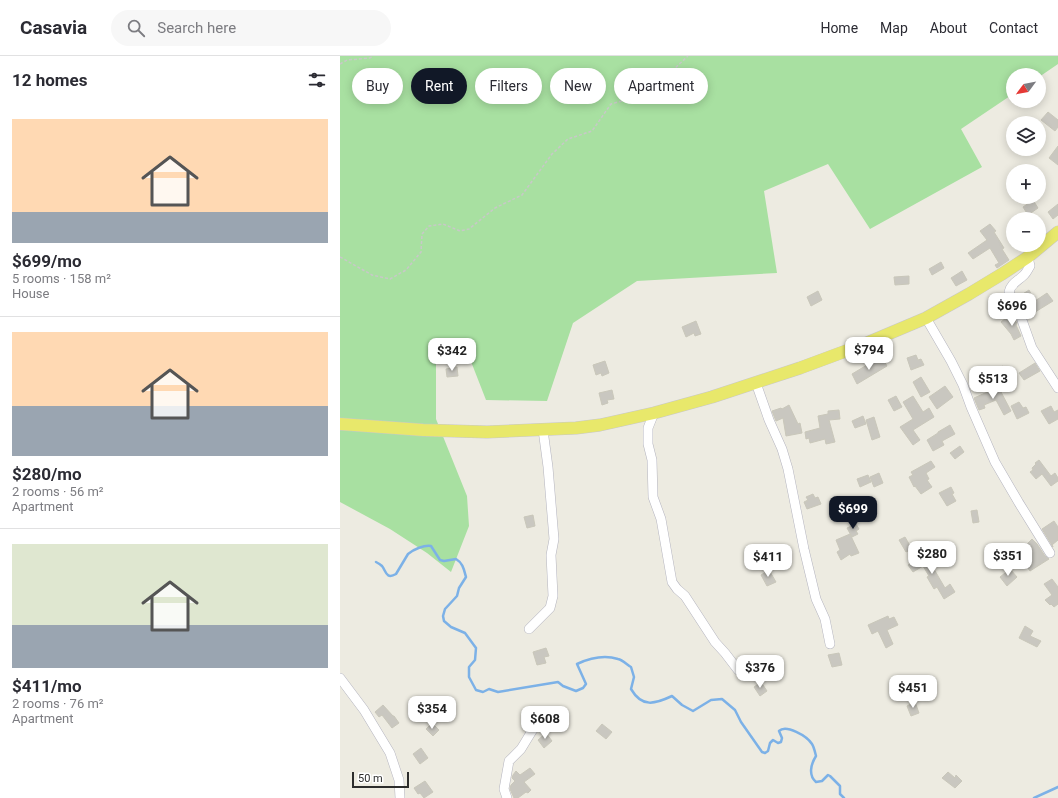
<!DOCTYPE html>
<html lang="en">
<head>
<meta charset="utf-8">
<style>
  :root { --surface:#fff; --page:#f7f7f7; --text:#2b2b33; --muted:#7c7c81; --line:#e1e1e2; --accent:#111827 }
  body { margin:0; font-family:Roboto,sans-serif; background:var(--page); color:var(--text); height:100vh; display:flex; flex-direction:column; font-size:15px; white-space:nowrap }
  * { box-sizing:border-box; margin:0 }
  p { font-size:13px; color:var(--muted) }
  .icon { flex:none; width:22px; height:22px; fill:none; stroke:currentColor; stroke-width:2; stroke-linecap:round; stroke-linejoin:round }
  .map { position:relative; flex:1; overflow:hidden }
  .panel { display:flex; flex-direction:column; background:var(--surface); width:340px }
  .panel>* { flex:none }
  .top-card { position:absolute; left:12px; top:12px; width:380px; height:36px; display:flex; gap:8px }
  .needle { width:26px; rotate:238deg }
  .buttons { position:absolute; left:666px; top:12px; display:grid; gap:8px }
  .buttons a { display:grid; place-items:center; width:40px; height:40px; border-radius:50%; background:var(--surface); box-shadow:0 2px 10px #0003; font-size:20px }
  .scale { position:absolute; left:12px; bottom:10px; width:57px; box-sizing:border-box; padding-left:4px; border:2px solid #2d2d2d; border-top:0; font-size:11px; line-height:14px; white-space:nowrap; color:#2d2d2d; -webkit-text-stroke:3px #fff; paint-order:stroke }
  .price { position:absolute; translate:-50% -34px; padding:0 9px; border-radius:8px; background:#fff; color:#222; font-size:13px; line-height:26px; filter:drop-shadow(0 1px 2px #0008) }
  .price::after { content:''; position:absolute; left:50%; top:24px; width:12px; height:9px; margin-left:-6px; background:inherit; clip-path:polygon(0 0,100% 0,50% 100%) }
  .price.selected { background:var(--accent); color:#fff }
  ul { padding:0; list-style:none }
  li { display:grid; align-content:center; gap:8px; height:212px; padding:0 12px }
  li+li { border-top:1px solid var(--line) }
  li span { display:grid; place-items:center; height:124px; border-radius:0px; color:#555 }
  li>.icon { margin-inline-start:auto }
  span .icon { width:72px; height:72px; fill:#fffc; stroke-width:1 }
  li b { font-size:17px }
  h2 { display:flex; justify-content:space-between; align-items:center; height:48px; padding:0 12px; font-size:17px }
  .tag { padding:0 14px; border-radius:18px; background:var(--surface); box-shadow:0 2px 10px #0003; font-size:14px; line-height:36px }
  .tag.selected { background:var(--accent); color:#fff }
  header { display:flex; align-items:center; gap:24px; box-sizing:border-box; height:56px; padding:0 20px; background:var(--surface); border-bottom:1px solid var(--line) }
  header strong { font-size:19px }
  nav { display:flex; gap:22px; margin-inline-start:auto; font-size:14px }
  .search { width:280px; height:36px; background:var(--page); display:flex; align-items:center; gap:10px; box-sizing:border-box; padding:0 14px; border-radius:22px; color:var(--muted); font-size:15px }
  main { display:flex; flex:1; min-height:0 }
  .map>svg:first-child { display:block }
</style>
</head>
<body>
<header>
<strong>Casavia</strong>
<div class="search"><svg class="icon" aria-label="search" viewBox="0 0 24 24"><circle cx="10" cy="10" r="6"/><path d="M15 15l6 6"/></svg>Search here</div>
<nav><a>Home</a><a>Map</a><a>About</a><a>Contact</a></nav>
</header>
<main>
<section class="panel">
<h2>12 homes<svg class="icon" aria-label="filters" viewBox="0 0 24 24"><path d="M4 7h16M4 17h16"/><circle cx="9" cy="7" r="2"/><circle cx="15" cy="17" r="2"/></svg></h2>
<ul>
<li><span style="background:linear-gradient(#ffd9b3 75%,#9aa5b1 0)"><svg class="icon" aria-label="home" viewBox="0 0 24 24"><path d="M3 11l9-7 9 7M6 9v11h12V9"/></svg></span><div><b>$699/mo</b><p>5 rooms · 158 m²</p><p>House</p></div></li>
<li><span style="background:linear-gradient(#ffd9b3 60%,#9aa5b1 0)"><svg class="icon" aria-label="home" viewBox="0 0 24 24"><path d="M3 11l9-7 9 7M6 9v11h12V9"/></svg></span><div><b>$280/mo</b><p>2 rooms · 56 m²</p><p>Apartment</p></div></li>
<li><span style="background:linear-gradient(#dfe7d0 65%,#9aa5b1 0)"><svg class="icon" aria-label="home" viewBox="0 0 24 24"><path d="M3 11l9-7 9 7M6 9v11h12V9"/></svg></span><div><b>$411/mo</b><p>2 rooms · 76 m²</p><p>Apartment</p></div></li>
</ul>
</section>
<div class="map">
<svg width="718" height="742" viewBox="0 0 718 742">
  <rect width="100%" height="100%" fill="#edebe1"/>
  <path fill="#a8e0a1" d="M0,0H718V8L699,21V19H673V38L621,73L642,111L530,173L488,108L424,135L437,217L297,225L233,267L207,345L146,344L130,303H96V363L127,440L129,470L111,516L87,497L50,473L0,446Z"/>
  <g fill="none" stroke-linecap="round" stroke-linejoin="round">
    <path stroke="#7cb1e7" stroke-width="2.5" d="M36,506C38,507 40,508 42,510C46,515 46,524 56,518L68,498C74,493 84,489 91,490L100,504L104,505L116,503C123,507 124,514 126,521L119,532L117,540L105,553L103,560L104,565L111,571L125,577L136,592L135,604L129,611V621L136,634L143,636L149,633L158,636L218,626L223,630L236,635L243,632L246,628L237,608C250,602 265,599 278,603C283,604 287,609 291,611L294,621L291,633C302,652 315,648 332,640L342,649L353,655L371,644L382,643L395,654L401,666L422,696L425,697L428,695L430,687L433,684L438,687L441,686L442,682L439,675C446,668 467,680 472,688C474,691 475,696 476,700C471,708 468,719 476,726L482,725L488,719L490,720L500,730V738L504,742
      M694,742L718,731"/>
  </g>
  <path fill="#c9c7c0" stroke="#c9c7ba" d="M708,56L718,64V71L715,75L701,64Z
    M718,90V109L709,102Z
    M693,144L698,152L688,159L683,151Z
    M718,148V159L713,163L708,156Z
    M650,168L656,175L654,176L664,192L662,193L669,204L657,212L655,209L659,207L650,192L633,203L628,197L647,184L640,175Z
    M601,206L604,212L592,219L589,213Z
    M622,215L627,224L616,230L611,222Z
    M569,220V228L555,229L554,221Z
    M689,234L695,245L707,237L713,245L687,261L684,251L678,241Z
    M478,235L482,244L471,250L467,241Z
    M670,259L677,267L676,269L681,280L674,284L671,278L661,266Z
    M356,265L361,278L355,280L354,277L346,281L342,271Z
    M576,299L578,304L581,303L584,309L571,314L567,302Z
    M536,302L539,308L544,305L547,310L517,328L512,318L532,306L531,305Z
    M265,305L269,317L262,320L261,317L256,319L253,309Z
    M695,307L700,315L684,324L679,317Z
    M663,310L668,319L661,322L656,314Z
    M117,311L118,320L107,321L106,313Z
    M581,321L590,336L581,341L573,326Z
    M659,329L663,335L661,336L671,355L664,359L656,344L644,349L645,352L639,354L634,342L652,334Z
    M605,330L613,341L597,353L589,341Z
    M272,334L274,343L267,344L268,347L262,349L259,337Z
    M556,340L562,351L554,355L548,344Z
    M573,340L583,356L589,352L594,361L573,374L580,384L573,389L560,371L573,363L563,346Z
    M679,346L683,352L686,351L689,357L677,363L671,350Z
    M449,349L458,368L460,367L462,377L446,380L443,362L436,365L432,355L441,352L442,353Z
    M711,350L714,356L718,354V363L709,368L701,355Z
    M499,354L500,363L489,364L495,386L486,388L485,383L470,387L469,382L466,383L465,376L480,372L478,360L488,358V355Z
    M523,360L526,368L515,372L512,365Z
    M534,361L540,381L532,384L526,364Z
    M610,369L615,378L602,385L604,389L593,395L587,384L598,377V376Z
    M620,390L624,396L615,403L610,397Z
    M699,404L711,420L715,417L718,422V425L711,430L702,418L696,423L690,416L693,414L692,412L696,408L695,407Z
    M591,405L595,411L586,417L589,423L587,424L592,431L581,438L575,430L574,431L569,421L573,419L571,416Z
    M539,417L543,427L534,431L530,421Z
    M528,419L531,426L520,431L517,423Z
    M611,431L614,437L612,438L616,445L607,450L599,437Z
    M473,438L475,442L478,441L481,448L467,453L464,446L468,444L466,441Z
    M526,445L531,458L519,464L513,450Z
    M637,454L639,466L633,467L631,455Z
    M193,459L195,470L187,472L184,461Z
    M714,465L718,471V484L712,489L713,491L702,473Z
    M516,468L519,473L516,475L518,478L512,481L507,472Z
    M510,478L519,497L511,500L510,498L501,504L497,496L500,494L496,484Z
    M565,481L572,493L566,496L559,484Z
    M692,483L697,488L705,500L709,503L690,515L684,506L679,510L665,495L670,490L682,504L681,502L692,492L687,488Z
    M586,498L593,508H591L605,532L610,528L615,536L604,543L597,531L594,533L587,521L589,520L583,510L573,516L568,509Z
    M670,513L677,521L667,530L660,521Z
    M429,514L436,526L427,530L421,519Z
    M712,523L718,531V548L714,551L711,548L710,549L705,544L712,539L704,528Z
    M548,560L549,563L554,561L558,569L547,574L553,588L546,592L538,575L532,578L528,569Z
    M685,570L693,575L690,580L701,585L697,591L679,582Z
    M206,592L209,600L204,601L206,607L197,609L193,596Z
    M499,597L502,609L492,611L488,599Z
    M421,626L427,635L420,640L414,631Z
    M79,644L85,654L77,658L72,649Z
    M575,646L579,657L571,660L567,650Z
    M43,649L53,660H54L59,667L52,672L42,659L39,661L35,656Z
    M92,667L99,674L93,680L86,673Z
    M262,668L272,676L266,683L256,675Z
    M206,677L212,685L204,692L198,684Z
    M81,692L88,702L80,708L73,698Z
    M190,712L195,718L184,726L191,734L188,737L186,736L178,742H174L170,733L171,729L175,725L172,722L173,719L176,715L180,719Z
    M608,716L615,722L616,719L622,725L615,732L602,722Z
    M85,725L93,736L84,742L80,737L78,738L74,732Z"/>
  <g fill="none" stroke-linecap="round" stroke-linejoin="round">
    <defs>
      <path id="minor" d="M688,201L690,210C688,213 687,216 684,219C678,225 671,227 669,236L678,253L692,292L718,332
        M586,262L611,305L623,329L631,351L655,406L679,447L710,497
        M416,327L429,364L442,393L448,413L464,493L476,543L485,563L490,588
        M314,357L308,372V388L312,404L313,441L321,463L332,526L337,533L345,540L375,586L385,597L398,614
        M189,573L210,552L213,540L211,499L214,483L208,411L203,374
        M0,622L24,654L50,697L59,724L60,742
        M167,742L164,733L169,705L181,693L192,675L206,657"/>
      <path id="major" d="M0,368L83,374L147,376L236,372L260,369L314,357L372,341L460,312L522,289L586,262L629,238L662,218L688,201L718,176"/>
    </defs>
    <use href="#minor" stroke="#b4b4bf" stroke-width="10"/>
    <use href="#major" stroke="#c8c8c8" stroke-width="13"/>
    <path stroke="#c8c8c8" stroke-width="1.5" stroke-dasharray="3 2" stroke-linecap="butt" d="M0,8L7,4L30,2L33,0
      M0,201L32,219L50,223L66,214L81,196L82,178L89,170L103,168L120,175L129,173L155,152L182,139L212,98L228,83L252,75L271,48L300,40L309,25L318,18L333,14L348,0"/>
    <use href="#minor" stroke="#fff" stroke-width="9"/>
    <use href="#major" stroke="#e8e86b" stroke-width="12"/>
  </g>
</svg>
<div class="buttons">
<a><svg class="needle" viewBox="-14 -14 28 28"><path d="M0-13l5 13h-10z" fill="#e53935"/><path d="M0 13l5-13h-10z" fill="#7c7c81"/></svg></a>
<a><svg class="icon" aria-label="layers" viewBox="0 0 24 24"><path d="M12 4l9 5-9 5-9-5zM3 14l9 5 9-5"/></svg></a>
<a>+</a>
<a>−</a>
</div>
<div class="scale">50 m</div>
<b class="price" style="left:672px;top:271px">$696</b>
<b class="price" style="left:529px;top:315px">$794</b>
<b class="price" style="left:112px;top:316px">$342</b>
<b class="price" style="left:653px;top:344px">$513</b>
<b class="price selected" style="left:513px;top:474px">$699</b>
<b class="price" style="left:592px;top:519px">$280</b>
<b class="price" style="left:668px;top:521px">$351</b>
<b class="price" style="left:428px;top:522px">$411</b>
<b class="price" style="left:420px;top:633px">$376</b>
<b class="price" style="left:573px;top:653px">$451</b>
<b class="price" style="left:92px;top:674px">$354</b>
<b class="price" style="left:205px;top:684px">$608</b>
<div class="top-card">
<a class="tag">Buy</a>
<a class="tag selected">Rent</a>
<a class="tag">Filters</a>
<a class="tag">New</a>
<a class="tag">Apartment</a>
</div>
</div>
</main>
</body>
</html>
